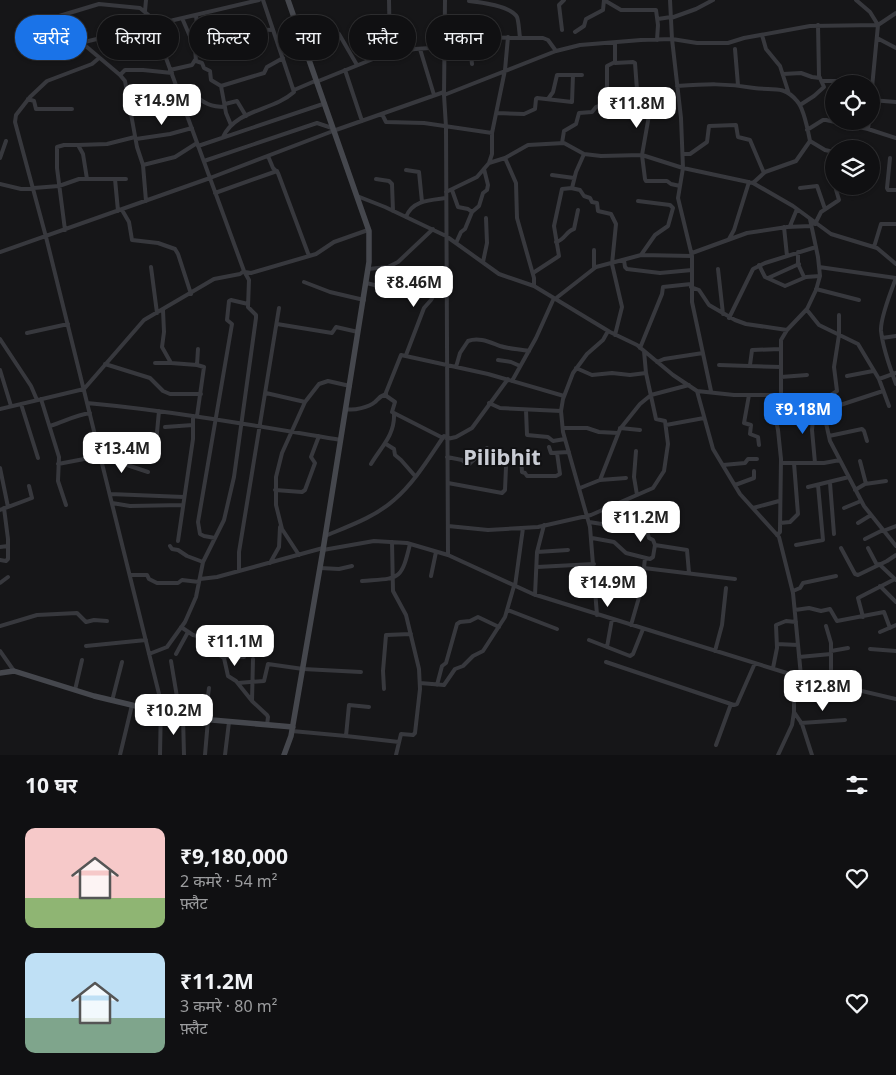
<!DOCTYPE html>
<html lang="hi">
<head>
<meta charset="utf-8">
<style>
  :root { --surface:#101012; --page:#1e1e20; --text:#f1f3f6; --muted:#9c9d9f; --line:#303032; --accent:#1a73e8 }
  body { margin:0; font-family:"Noto Sans","Noto Sans Devanagari",sans-serif; background:var(--page); color:var(--text); height:100vh; display:flex; flex-direction:column; font-size:19px; white-space:nowrap }
  * { box-sizing:border-box; margin:0 }
  p { font-size:16px; color:var(--muted) }
  .icon { flex:none; width:28px; height:28px; fill:none; stroke:currentColor; stroke-width:2; stroke-linecap:round; stroke-linejoin:round }
  .map { position:relative; height:755px; overflow:hidden }
  .sheet { display:flex; flex-direction:column; background:var(--surface); flex:1 }
  .sheet>* { flex:none }
  .guide { position:absolute; left:15px; top:15px; width:500px; height:45px; display:flex; gap:10px }
  .buttons { position:absolute; left:825px; top:75px; display:grid; gap:10px }
  .buttons a { display:grid; place-items:center; width:55px; height:55px; border-radius:50%; background:var(--surface); box-shadow:0 1px 4px #0004,0 0 0 1px var(--line); font-size:25px }
  .price { position:absolute; translate:-50% -42px; padding:0 11px; border-radius:10px; background:#fff; color:#222; font-size:16px; line-height:32px; filter:drop-shadow(0 1px 2px #0008) }
  .price::after { content:''; position:absolute; left:50%; top:30px; width:15px; height:11px; margin-left:-8px; background:inherit; clip-path:polygon(0 0,100% 0,50% 100%) }
  .price.selected { background:var(--accent); color:#fff }
  ul { padding:0; list-style:none }
  li { display:flex; align-items:center; gap:15px; height:125px; padding:0 25px }
  li span { display:grid; place-items:center; flex:none; width:140px; height:100px; border-radius:10px; color:#555 }
  li>.icon { margin-inline-start:auto }
  span .icon { width:60px; height:60px; fill:#fffc; stroke-width:1 }
  li b { font-size:21px }
  h2 { display:flex; justify-content:space-between; align-items:center; height:60px; padding:0 25px; font-size:21px }
  .tag { padding:0 18px; border-radius:22px; background:var(--surface); box-shadow:0 1px 4px #0004,0 0 0 1px var(--line); font-size:18px; line-height:45px }
  .tag.selected { background:var(--accent); color:#fff }
  .map>svg:first-child { display:block }
</style>
</head>
<body>
<div class="map">
<svg width="896" height="755" viewBox="0 0 896 755">
  <rect width="100%" height="100%" fill="#161618"/>
  <g fill="none" stroke-linecap="round" stroke-linejoin="round">
    <path stroke="#37383d" stroke-width="4" d="M389,0L390,53
      M445,0L444,95L446,127L448,555
      M604,0L621,10H656L658,25L657,40
      M670,0L672,39L681,118L683,168L753,183L793,206L831,234L877,248L896,264
      M856,0L870,12L878,25L871,98
      M469,1C480,2 511,6 517,17C519,22 519,32 520,37
      M145,11L146,0
      M196,15L197,26L199,27L273,30
      M58,16L75,37L120,75L125,81L137,147L143,165L146,201
      M182,18L195,48L196,61L202,63L204,68L210,71L211,80L221,86L226,113L231,125
      M671,18L696,9L713,0
      M658,19L671,17
      M46,20L99,4L140,8L152,18L155,25L47,51
      M317,30L339,34L357,65
      M562,30L559,5L564,0
      M575,32L584,26L586,19L603,10L604,0
      M762,35L766,49L780,66L789,94
      M445,37L543,38L548,40L556,51
      M469,37L472,64
      M877,38L896,48
      M615,43V62L607,66V101L609,102L651,104L642,155L645,179L646,181H667L671,184L680,186
      M420,49L434,95
      M735,49L738,85
      M99,58L92,64L47,81L30,97L16,115L15,122L46,237L161,702L160,755
      M615,63L633,62L635,63L638,103
      M170,70L192,65L195,60
      M345,70L362,121
      M783,74L801,73L812,77L820,78
      M120,75L125,70H143L172,73
      M822,81H839L841,84
      M316,82L383,55L415,49L445,47
      M221,86L264,73L267,67L283,58
      M677,86C706,84 726,83 754,88C771,91 783,84 797,101C804,108 808,131 810,141L825,150L834,152
      M294,90L315,81
      M180,95H196C203,104 214,107 225,107
      M444,95L556,51L580,45L641,40L672,39L697,43H728L744,38L810,26L878,25L896,13
      M28,99L34,101L36,109H72
      M548,99L553,92L557,75H582
      M871,100L896,102
      M225,104L237,101L246,116
      M800,105L814,96L824,87L819,76L818,25
      M497,113L524,114L535,109L536,99L537,98L572,102L573,75
      M382,114L386,122L424,123L492,133
      M868,129L869,121
      M807,130L823,120H826L868,129L896,138
      M223,137C236,109 273,111 294,92L263,0
      M136,139L170,134L192,128
      M562,143L564,131L576,124L579,113L592,112L596,107L608,102
      M78,145L107,144L135,137
      M198,146L323,104
      M683,154H690L707,142L709,126L736,125L738,137L750,140L764,173
      M268,156L273,168L278,173L309,256
      M0,158L6,141
      M505,158L516,183L517,218L534,278V286
      M890,158L887,188L888,190H896
      M204,161L317,123L332,128
      M489,163L492,154V133L505,70L508,37
      M143,165L175,157L197,143
      M406,170L419,172L422,202
      M552,175L574,178
      M115,179L118,211
      M376,179L389,181L392,184L393,211
      M753,183L765,172L796,161L810,141
      M0,184L21,189L59,186L79,179H126
      M571,188L580,190L584,196L590,198L592,202L597,203L598,211L611,214L616,224L612,264L622,307L615,335
      M800,188L817,186L825,209
      M452,190L458,207L468,209L472,212
      M446,192L477,177L489,163L505,158L528,145L564,143L584,154L601,156L642,155L683,168L678,198L692,256V302L711,391
      M215,193L277,171
      M357,196L385,207L446,236L499,274L534,286L610,332L637,345L673,375L697,391L734,395H774L821,411L824,414L830,441L864,506L896,546
      M638,201L670,205L673,208L668,226L655,235L641,255
      M122,210L129,222L132,240L158,243L175,249L178,254L191,294
      M406,217C412,200 431,200 446,198
      M815,224L821,212L839,200L835,186
      M790,226L797,209
      M784,227L787,256
      M65,230L57,168V147L64,145H78L83,154L87,179
      M729,239L734,230L749,182
      M556,242C565,240 566,231 574,229L578,210
      M456,243L461,232L465,229L472,212L479,206L483,193L487,190L488,185L484,169
      M874,247L881,224H896
      M594,250V268
      M0,252L210,178L333,131L444,92
      M798,252V264L804,277
      M692,253L747,233L787,227L811,226
      M624,260L625,267L627,269L660,273L692,270
      M483,262L487,243L486,218
      M759,265L765,277L785,286L806,277L820,276
      M151,267L157,313
      M819,267L896,278
      M368,269L388,267L398,262L433,229
      M718,269L723,314
      M245,272L251,273L316,254L334,242L368,230
      M533,273L559,256L554,226L562,189L572,188L576,172L584,154
      M768,278L799,264
      M896,278C891,291 880,319 881,331C883,349 890,368 896,384
      M304,282L330,292L364,300
      M366,283L396,290
      M691,287L699,290L709,305L735,320L746,324L787,330
      M816,289L859,300
      M555,299L596,267L641,255L692,256
      M163,310L164,332L162,347L171,363L197,365L204,367L197,416
      M807,310L819,325L858,344L879,379L896,373
      M729,318L753,269L765,263L816,247
      M277,324L332,333L336,327L358,332
      M27,333L68,324
      M882,338L896,336
      M0,339L31,386L37,400
      M640,348L662,294L663,287L691,284
      M406,355L424,308L431,300L440,284L446,276
      M498,360L511,362L520,366
      M657,362L664,359L703,353
      M155,363H171
      M105,364L150,378L163,391L170,394H201
      M197,365L198,349
      M719,365L781,367
      M750,365L752,350L780,349
      M456,367L460,353L468,341C479,337 489,342 500,346C509,349 519,349 529,351
      M576,368L592,375L612,373L630,375L646,373
      M0,370L11,406
      M847,376L873,371
      M781,377L807,375
      M879,379L889,406
      M512,381L536,338L554,298
      M697,391L713,449L740,494L779,537L793,593L801,676
      M266,393L305,402
      M749,395L744,423L751,425L750,434L758,437L759,445
      M781,397V340L787,330L807,309L816,290L820,276L818,257L810,219
      M41,399L59,457L58,481L66,505
      M87,403C173,411 257,426 341,440
      M489,403L500,408L561,411
      M21,404L38,458
      M814,408L812,430L815,463
      M829,408L826,398L837,391L834,367L839,335V315
      M0,409L84,389L144,320L214,279L240,274L244,271L155,28L157,24L259,0
      M346,409C354,411 369,407 375,402C379,398 380,396 386,394
      M828,409L883,391
      M526,410L527,435L548,437L553,441L565,439
      M666,425L704,418
      M50,426C64,422 75,415 90,413
      M165,427L193,425
      M563,428H587L599,432L618,433
      M620,428L640,430
      M829,436L862,429L864,431L867,441
      M443,438L392,412L395,402L385,395L401,355L488,374L564,396
      M447,439L456,437L472,428L508,379
      M386,444L394,449L395,455L401,460L415,476
      M549,447L551,453L569,452
      M636,451L634,477L637,495
      M447,457L462,460L468,465L487,448
      M521,457L522,472L525,473L527,476H556L560,474L557,453
      M101,460L121,463L148,472
      M860,461L866,484
      M781,463H824L840,460
      M58,464L100,456
      M124,464L133,443H156L159,411
      M371,464C381,447 395,435 394,414
      M723,465L745,463L748,459H757
      M0,468L8,507
      M600,480L626,478
      M448,483L502,493L505,490L506,467
      M830,483L834,534
      M735,485L754,478V471
      M808,487L849,477
      M580,488L600,480L620,429L640,404L651,395L689,385
      M275,490L302,492L305,490L315,463L311,457L319,436
      M855,490L865,484L886,481
      M110,494L184,497
      M112,503L130,506L183,505
      M753,508L779,501
      M844,508L861,501
      M0,510L32,498L29,486
      M589,522L647,531L649,538L653,540L655,545L687,550L689,573
      M780,523L790,522L798,514L794,463
      M858,523L871,515
      M448,526L488,530L538,527L591,515L653,488L664,471L668,444L665,421L656,419L646,373L644,351
      M883,531L896,526
      M777,535L780,532V529L781,459L778,430L775,416L777,395
      M325,536C349,526 375,517 394,500C414,483 429,458 444,436
      M215,538L204,536L200,534L198,522L232,324L227,320L229,301L231,300L248,304
      M592,538L614,542L626,553L650,559L653,557L655,545
      M865,539L883,530
      M178,541L193,439V416
      M392,542L393,591L406,615L419,669L420,689L415,733L413,735L401,734L396,755
      M796,545L823,540L818,485
      M170,546L172,549L178,550L187,556L203,562
      M0,547L8,546
      M841,548L855,574L858,575L887,561L896,555
      M868,548L877,565
      M323,550L374,541L407,543L448,555L533,594L790,674L896,699
      M537,552L568,550
      M299,555L282,529L276,505V477L282,453L305,402L319,384L328,381L350,386
      M0,560L6,561L8,559V539L4,508
      M270,563L279,547L280,527
      M879,564L896,580
      M537,567L594,564
      M320,568L339,569L352,566
      M644,568L735,579
      M239,571V552L279,308
      M130,575H147L149,579L157,583H178L182,580L199,582
      M431,576L436,552
      M200,579L217,577L323,548
      M362,581C399,578 401,582 410,544
      M0,583L8,577
      M515,586L523,528
      M880,586L896,602
      M793,591L800,588L803,583L836,576
      M535,595L537,552L544,525
      M508,610L557,629
      M795,610L809,608L821,611L830,609L837,621L884,612L890,628
      M597,615L590,527L563,432L561,411L563,399L573,373L587,354L603,340L608,331
      M863,617L858,598L895,579
      M631,625L642,587L645,558
      M0,626L37,615L77,613L86,622L94,620L107,621
      M826,626L831,643V684
      M181,627L193,635L210,639L212,650L224,658L228,676L236,681L252,701L267,715L268,717L267,725
      M880,632L896,625
      M589,640L630,656L633,654L643,629
      M777,644L798,645
      M86,646L146,640
      M607,647L612,619
      M870,649L896,651
      M0,651L14,671
      M715,651L722,625L726,588
      M831,651L848,648
      M149,654L167,647L185,622L196,597L203,562L224,520L234,477L256,318V315L248,307L249,280L244,271
      M176,654L188,632
      M223,656L244,657
      M799,657L831,654
      M171,661L180,715
      M606,662L734,705L737,704L755,663
      M773,668L777,648L776,625L786,621L796,622
      M238,683L264,681L268,664L303,669L361,672
      M420,683L444,685L455,669L463,666L473,656L483,651L505,617L514,586
      M437,685L442,666L446,663L457,624L460,622L470,621L478,617L499,627
      M384,689L383,671L386,635L411,634
      M75,690L82,660
      M112,701L122,662
      M252,701L253,659
      M369,707L349,705L346,736L399,742
      M794,712L802,724L812,755
      M183,716L184,755
      M205,719L209,688
      M801,723L845,720
      M292,731L346,736
      M716,745L731,704
      M120,755L132,705
      M205,755L208,720
      M225,755L229,722
      M778,755L792,725L794,712V675"/>
    <path stroke="#45474d" stroke-width="5.5" d="M0,673L14,671L94,696L161,712L212,720L293,727
      M284,755L291,736L323,550L369,262V231L288,0"/>
  </g>
  <g text-anchor="middle" dominant-baseline="central" stroke-width="4" stroke-linejoin="round" paint-order="stroke">
    <g font-size="22" font-weight="bold" fill="#c9ccd4" stroke="#111113">
      <text x="502" y="456">Pilibhit</text>
    </g>
  </g>
</svg>
<div class="buttons">
<a><svg class="icon" aria-label="locate" viewBox="0 0 24 24"><circle cx="12" cy="12" r="6"/><path d="M12 2v4M12 18v4M2 12h4M18 12h4"/></svg></a>
<a><svg class="icon" aria-label="layers" viewBox="0 0 24 24"><path d="M12 4l9 5-9 5-9-5zM3 14l9 5 9-5"/></svg></a>
</div>
<b class="price" style="left:162px;top:126px">₹14.9M</b>
<b class="price" style="left:637px;top:129px">₹11.8M</b>
<b class="price" style="left:414px;top:308px">₹8.46M</b>
<b class="price selected" style="left:803px;top:435px">₹9.18M</b>
<b class="price" style="left:122px;top:474px">₹13.4M</b>
<b class="price" style="left:641px;top:543px">₹11.2M</b>
<b class="price" style="left:608px;top:608px">₹14.9M</b>
<b class="price" style="left:235px;top:667px">₹11.1M</b>
<b class="price" style="left:823px;top:712px">₹12.8M</b>
<b class="price" style="left:174px;top:736px">₹10.2M</b>
<div class="guide">
<a class="tag selected">खरीदें</a>
<a class="tag">किराया</a>
<a class="tag">फ़िल्टर</a>
<a class="tag">नया</a>
<a class="tag">फ़्लैट</a>
<a class="tag">मकान</a>
</div>
</div>
<section class="sheet">
<h2>10 घर<svg class="icon" aria-label="filters" viewBox="0 0 24 24"><path d="M4 7h16M4 17h16"/><circle cx="9" cy="7" r="2"/><circle cx="15" cy="17" r="2"/></svg></h2>
<ul>
<li><span style="background:linear-gradient(#f6c9c9 70%,#8fb573 0)"><svg class="icon" aria-label="home" viewBox="0 0 24 24"><path d="M3 11l9-7 9 7M6 9v11h12V9"/></svg></span><div><b>₹9,180,000</b><p>2 कमरे · 54 m²</p><p>फ़्लैट</p></div><svg class="icon" aria-label="heart" viewBox="0 0 24 24"><path d="M12 20l-8-8c-3-5 5-10 8-4 3-6 11-1 8 4z"/></svg></li>
<li><span style="background:linear-gradient(#bfe0f5 65%,#7fa58c 0)"><svg class="icon" aria-label="home" viewBox="0 0 24 24"><path d="M3 11l9-7 9 7M6 9v11h12V9"/></svg></span><div><b>₹11.2M</b><p>3 कमरे · 80 m²</p><p>फ़्लैट</p></div><svg class="icon" aria-label="heart" viewBox="0 0 24 24"><path d="M12 20l-8-8c-3-5 5-10 8-4 3-6 11-1 8 4z"/></svg></li>
</ul>
</section>
</body>
</html>
